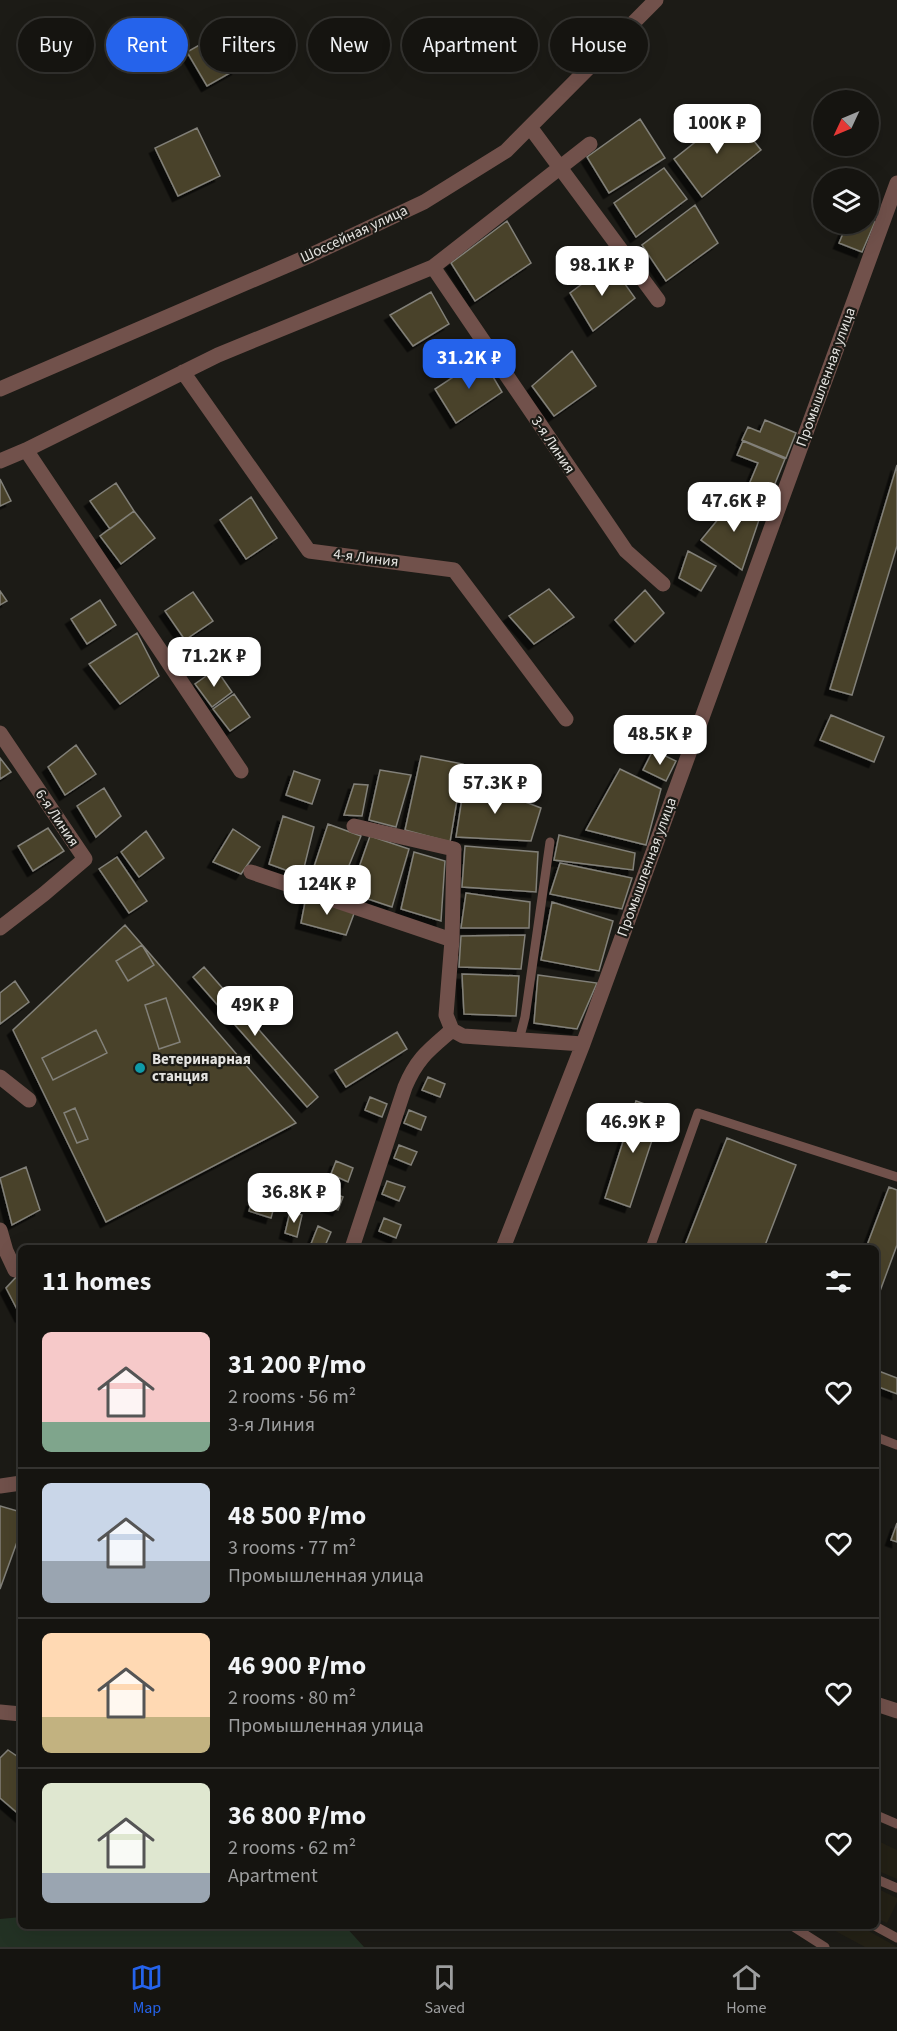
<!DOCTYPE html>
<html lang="en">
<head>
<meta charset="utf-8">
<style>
  :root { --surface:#151410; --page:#1e1d19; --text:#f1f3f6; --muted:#9d9e9f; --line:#343330; --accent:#2563eb }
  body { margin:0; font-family:"Source Sans 3",sans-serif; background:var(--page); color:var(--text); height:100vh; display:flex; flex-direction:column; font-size:22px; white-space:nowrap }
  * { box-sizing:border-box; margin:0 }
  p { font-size:20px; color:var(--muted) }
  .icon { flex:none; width:33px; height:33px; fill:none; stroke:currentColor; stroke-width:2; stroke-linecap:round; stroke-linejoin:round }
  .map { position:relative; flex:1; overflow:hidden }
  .panel { position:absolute; left:18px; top:1245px; width:861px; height:684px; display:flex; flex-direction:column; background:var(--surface); border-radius:9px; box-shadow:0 6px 24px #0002,0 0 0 2px var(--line) }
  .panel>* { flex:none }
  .guide { position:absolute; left:18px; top:18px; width:861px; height:54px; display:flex; gap:12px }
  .needle { width:39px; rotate:226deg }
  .controls { position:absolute; left:813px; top:90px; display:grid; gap:12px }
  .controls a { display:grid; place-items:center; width:66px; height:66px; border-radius:50%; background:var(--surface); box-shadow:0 6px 24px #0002,0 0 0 2px var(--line); font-size:30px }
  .price { position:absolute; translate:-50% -51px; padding:0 14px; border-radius:12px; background:#fff; color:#222; font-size:20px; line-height:39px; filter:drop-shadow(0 2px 3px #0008) }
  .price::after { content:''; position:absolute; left:50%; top:36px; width:18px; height:14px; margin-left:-9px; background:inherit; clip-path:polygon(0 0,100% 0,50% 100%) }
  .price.on { background:var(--accent); color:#fff }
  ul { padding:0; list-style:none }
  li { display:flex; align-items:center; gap:18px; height:150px; padding:0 24px }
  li+li { border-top:2px solid var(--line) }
  li span { display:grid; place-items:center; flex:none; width:168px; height:120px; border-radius:9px; color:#555 }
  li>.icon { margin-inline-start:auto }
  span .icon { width:72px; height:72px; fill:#fffc; stroke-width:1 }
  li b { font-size:26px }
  h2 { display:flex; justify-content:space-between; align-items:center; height:72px; padding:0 24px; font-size:26px }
  .pill { padding:0 21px; border-radius:27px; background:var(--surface); box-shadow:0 6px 24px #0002,0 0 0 2px var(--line); font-size:21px; line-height:54px }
  .pill.on { background:var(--accent); color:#fff }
  .tab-bar { display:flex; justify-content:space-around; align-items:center; height:84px; border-top:2px solid var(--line); background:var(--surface); font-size:16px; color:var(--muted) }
  .tab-bar a { display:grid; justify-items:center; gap:3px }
  .tab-bar .on { color:var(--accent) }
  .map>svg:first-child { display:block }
</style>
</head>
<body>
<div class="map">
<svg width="897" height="1947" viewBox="0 0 897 1947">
  <defs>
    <filter id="shadow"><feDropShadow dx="-5.5" dy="5.5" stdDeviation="0" flood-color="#0009"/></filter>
  </defs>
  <rect width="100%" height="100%" fill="#1c1b16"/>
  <path fill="#232015" d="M876,1840L897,1850V1879L876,1870Z
    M876,1888L897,1898V1902L887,1923L876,1918Z
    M826,1926H860L897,1947H865Z"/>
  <path fill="#233224" d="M21,1917V1926H345L364,1947H0V1919Z"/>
  <path fill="#4a4329" stroke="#828079" stroke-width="1.5" filter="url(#shadow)" d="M217,35L237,69L207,86L187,52Z
    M732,113L761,150L702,197L674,159Z
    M640,119L665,158L609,193L587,157Z
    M197,128L220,176L178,196L155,148Z
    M664,168L687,199L636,237L614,203Z
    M695,205L718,243L666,281L642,245Z
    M868,219L875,222L862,252L839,243L847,224H868Z
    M507,221L531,263L475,301L451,263Z
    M610,263L635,298L593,331L570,293Z
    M431,292L449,324L413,346L390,315Z
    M572,351L596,386L554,416L532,386Z
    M482,358L502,392L456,423L435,389Z
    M765,420L796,433L786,458L742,440L748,427L760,432Z
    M743,441L785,459L772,491L750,482L758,463L737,455Z
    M897,465V546L852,695L830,689Z
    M0,479L11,501L0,506Z
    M116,483L134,511L110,529L90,501Z
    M251,497L277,538L246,559L220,520Z
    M733,501L761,514L742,570L701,540Z
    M134,511L155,538L121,564L100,536Z
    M688,551L716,566L701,591L679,578Z
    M549,589L574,617L534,644L509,616Z
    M645,590L664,613L635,642L615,620Z
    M0,591L7,601L0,605Z
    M193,592L213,621L185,640L165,611Z
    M100,600L116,625L87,644L71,619Z
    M137,633L159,676L120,704L89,664Z
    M216,669L232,692L212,707L195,684Z
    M234,694L250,717L230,731L213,709Z
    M831,715L884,737L874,762L820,740Z
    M76,745L96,774L65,795L48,767Z
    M653,750L676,761L666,781L643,770Z
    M421,756L463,764L450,842L405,830Z
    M0,758L11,772L0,779Z
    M620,769L661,789L646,845L586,830Z
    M380,770L411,775L396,827L369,820Z
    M294,771L320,780L312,804L286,795Z
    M465,779L541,808L531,841L456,837Z
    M354,784L368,785L362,816L344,815Z
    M104,788L121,816L96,837L77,806Z
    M283,816L314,827L302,876L269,864Z
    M328,824L361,836L339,890L310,879Z
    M48,828L64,851L33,871L18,846Z
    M233,829L260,847L241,874L213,862Z
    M146,831L164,858L139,877L121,852Z
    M559,835L635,853L633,870L554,860Z
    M370,836L409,849L392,907L350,893Z
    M465,846L538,852L536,892L462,887Z
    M414,852L445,861L441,921L401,909Z
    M117,857L147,901L129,913L99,869Z
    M560,863L632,878L622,909L550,894Z
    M466,893L530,902L529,928H461Z
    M306,897L355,911L346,935L301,923Z
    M552,902L613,921L599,971L541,960Z
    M125,925L296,1123L106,1222L13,1030Z
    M525,935L521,969L459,967L461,936Z
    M142,945L154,965L128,981L116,961Z
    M204,967L318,1097L307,1107L193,977Z
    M462,974L519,976L516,1016L464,1014Z
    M538,975L597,983L577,1029L534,1023Z
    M15,981L29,1002L0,1024V993Z
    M166,998L180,1042L159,1049L145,1005Z
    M96,1030L107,1053L53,1080L42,1058Z
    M397,1032L407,1049L346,1087L335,1070Z
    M428,1077L445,1084L440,1097L422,1090Z
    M370,1097L387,1104L382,1117L365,1110Z
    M636,1101L662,1110L630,1207L605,1198Z
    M75,1108L88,1139L77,1143L64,1113Z
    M409,1110L426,1117L421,1130L404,1123Z
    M727,1138L796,1165L764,1248H684Z
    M399,1145L417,1152L411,1165L394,1158Z
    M336,1161L353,1168L348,1182L331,1174Z
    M26,1167L40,1210L12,1225L0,1178Z
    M387,1181L405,1187L399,1201L382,1194Z
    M889,1187L897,1190V1245L876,1302V1248H866Z
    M326,1190L343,1197L338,1210L320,1203Z
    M252,1201L274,1207L271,1218L249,1211Z
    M290,1212L302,1215L297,1237L285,1233Z
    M384,1218L401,1225L396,1238L379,1231Z
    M318,1226L331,1232L324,1248L311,1244Z
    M21,1272V1317L6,1288Z
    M876,1370L897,1378V1394L876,1386Z
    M0,1506L21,1512V1531L0,1589Z
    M897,1523V1542L891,1540Z
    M8,1750L21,1759V1816L0,1798V1758Z"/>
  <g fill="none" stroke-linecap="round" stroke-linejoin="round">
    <path stroke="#71514b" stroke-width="9" d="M519,1040L525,1017L550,842
      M650,1248L698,1113L897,1177
      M876,1437L897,1445
      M876,1815L897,1824
      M876,1879L897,1888
      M792,1926L825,1947
      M875,1926L897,1938"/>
    <path stroke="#71514b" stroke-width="15" d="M530,127L658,300
      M433,267L626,551L663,584
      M183,372L309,551L454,570L566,719
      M0,389L311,255L424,202L506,151L656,0
      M26,450L241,771
      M0,461L26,450L218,355L433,267L590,144
      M0,733L85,859L44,894L0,928
      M354,826L454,849L452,940L446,1015L452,1030L463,1036L583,1044
      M251,872L452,940
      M0,1077L29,1100
      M0,1230L6,1251L15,1270
      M352,1248L405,1087C417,1058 429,1050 452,1030
      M503,1248L583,1044L897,183
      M0,1486L21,1483
      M876,1704L897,1711
      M0,1712L21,1714"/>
  </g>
  <circle fill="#0f9aa8" stroke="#1c1b16" stroke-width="2" cx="140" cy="1068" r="6"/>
  <g text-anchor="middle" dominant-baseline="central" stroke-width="4.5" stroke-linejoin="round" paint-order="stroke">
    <g font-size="15" fill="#e4e3e0" stroke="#1c1b16">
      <text transform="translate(354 234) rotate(-25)">Шоссейная улица</text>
      <text transform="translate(826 377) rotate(-70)">Промышленная улица</text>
      <text transform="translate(553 445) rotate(56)">3-я Линия</text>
      <text transform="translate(366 558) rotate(7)">4-я Линия</text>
      <text transform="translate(57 818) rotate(56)">6-я Линия</text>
      <text transform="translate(647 867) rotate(-70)">Промышленная улица</text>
    </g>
    <g font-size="15" font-weight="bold" fill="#e4e3e0" stroke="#1c1b16" text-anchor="start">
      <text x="152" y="1059">Ветеринарная<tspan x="152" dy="17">станция</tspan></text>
    </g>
  </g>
</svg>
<div class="controls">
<a><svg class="needle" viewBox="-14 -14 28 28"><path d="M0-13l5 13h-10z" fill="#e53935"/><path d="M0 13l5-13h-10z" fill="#9d9e9f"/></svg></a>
<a><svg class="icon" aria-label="layers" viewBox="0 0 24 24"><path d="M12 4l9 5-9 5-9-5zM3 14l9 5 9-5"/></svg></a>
</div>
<b class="price" style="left:717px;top:155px">100K ₽</b>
<b class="price" style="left:602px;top:297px">98.1K ₽</b>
<b class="price on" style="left:469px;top:390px">31.2K ₽</b>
<b class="price" style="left:734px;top:533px">47.6K ₽</b>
<b class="price" style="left:214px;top:688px">71.2K ₽</b>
<b class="price" style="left:660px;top:766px">48.5K ₽</b>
<b class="price" style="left:495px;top:815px">57.3K ₽</b>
<b class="price" style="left:327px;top:916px">124K ₽</b>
<b class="price" style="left:255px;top:1037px">49K ₽</b>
<b class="price" style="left:633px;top:1154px">46.9K ₽</b>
<b class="price" style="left:294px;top:1224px">36.8K ₽</b>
<div class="guide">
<a class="pill">Buy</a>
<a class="pill on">Rent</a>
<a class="pill">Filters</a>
<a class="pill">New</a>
<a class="pill">Apartment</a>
<a class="pill">House</a>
</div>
<section class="panel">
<h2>11 homes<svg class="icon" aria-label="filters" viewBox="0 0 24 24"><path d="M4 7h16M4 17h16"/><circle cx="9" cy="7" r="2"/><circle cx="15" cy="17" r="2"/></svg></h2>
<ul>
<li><span style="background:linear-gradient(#f6c9c9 75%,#7fa58c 0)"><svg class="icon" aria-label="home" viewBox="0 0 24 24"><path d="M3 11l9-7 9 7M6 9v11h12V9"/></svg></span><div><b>31 200 ₽/mo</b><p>2 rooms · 56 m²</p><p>3-я Линия</p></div><svg class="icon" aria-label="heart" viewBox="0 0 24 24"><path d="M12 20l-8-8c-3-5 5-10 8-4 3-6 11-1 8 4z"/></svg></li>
<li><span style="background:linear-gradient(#c9d6e8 65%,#9aa5b1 0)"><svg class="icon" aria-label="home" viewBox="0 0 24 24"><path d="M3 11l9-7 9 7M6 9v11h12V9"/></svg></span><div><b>48 500 ₽/mo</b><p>3 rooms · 77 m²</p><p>Промышленная улица</p></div><svg class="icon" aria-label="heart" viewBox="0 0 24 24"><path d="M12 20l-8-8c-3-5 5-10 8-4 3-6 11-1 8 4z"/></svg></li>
<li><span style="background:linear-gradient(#ffd9b3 70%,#c2b280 0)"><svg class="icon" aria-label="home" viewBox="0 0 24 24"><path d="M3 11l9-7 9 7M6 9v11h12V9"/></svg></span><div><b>46 900 ₽/mo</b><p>2 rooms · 80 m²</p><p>Промышленная улица</p></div><svg class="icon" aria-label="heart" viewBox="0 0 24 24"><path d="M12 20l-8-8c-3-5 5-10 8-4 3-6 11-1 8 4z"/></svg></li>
<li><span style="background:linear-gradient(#dfe7d0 75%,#9aa5b1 0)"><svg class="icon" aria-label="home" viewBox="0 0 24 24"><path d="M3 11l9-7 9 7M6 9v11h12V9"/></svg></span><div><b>36 800 ₽/mo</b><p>2 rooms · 62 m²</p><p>Apartment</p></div><svg class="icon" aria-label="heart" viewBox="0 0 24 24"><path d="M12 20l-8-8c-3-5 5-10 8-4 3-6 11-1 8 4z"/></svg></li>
</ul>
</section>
</div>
<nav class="tab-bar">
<a class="on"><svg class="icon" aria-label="map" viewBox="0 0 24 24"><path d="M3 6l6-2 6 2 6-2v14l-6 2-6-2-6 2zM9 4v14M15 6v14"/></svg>Map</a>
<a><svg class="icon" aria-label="saved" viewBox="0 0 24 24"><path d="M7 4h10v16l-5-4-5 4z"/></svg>Saved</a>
<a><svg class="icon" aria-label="home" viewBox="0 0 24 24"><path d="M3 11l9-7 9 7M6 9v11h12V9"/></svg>Home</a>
</nav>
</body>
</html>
